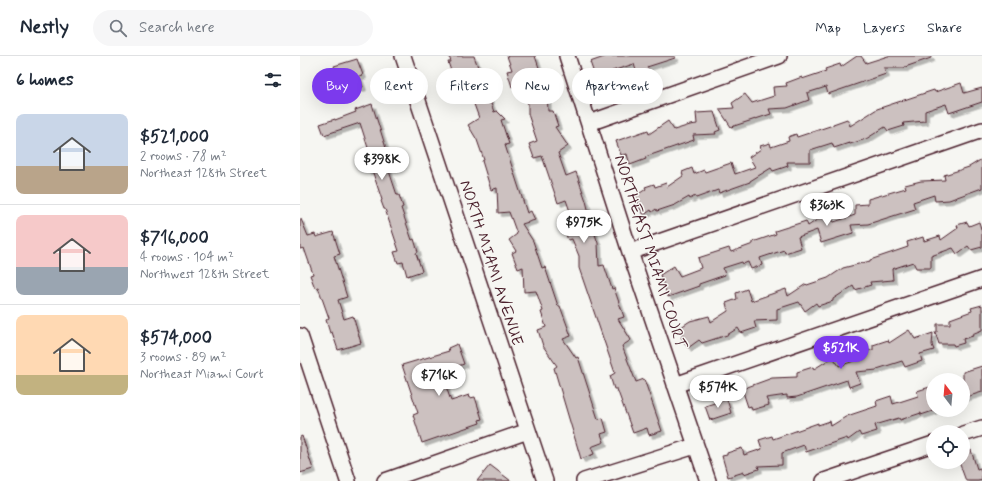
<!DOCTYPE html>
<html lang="en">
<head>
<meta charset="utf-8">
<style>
  :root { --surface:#fff; --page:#f6f6f7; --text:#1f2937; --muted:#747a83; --line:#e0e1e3; --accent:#7c3aed }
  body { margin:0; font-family:Mynerve,sans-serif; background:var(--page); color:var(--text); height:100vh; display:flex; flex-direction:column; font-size:15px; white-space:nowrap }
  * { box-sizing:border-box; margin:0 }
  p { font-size:13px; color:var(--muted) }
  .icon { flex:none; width:22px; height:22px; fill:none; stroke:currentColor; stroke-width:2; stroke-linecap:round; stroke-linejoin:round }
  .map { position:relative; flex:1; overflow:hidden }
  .panel { display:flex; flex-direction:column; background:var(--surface); width:300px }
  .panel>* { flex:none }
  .hud { position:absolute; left:12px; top:12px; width:380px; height:36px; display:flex; gap:8px }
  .needle { width:26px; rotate:344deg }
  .tools { position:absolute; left:626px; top:317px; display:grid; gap:8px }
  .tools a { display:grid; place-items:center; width:44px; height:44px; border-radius:50%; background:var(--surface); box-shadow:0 4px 16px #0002; font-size:20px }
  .price { position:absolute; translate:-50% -34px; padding:0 9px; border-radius:14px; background:#fff; color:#222; font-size:13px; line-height:26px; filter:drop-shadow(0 1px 2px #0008) }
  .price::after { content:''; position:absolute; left:50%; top:24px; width:12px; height:9px; margin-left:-6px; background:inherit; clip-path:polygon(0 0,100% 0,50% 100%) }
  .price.current { background:var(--accent); color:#fff }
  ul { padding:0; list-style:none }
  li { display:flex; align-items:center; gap:12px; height:100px; padding:0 16px }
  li+li { border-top:1px solid var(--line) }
  li span { display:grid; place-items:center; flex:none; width:112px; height:80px; border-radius:8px; color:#555 }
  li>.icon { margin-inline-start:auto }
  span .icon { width:48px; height:48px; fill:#fffc; stroke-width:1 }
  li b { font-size:17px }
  h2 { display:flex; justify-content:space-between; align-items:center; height:48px; padding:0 16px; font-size:17px }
  .pill { padding:0 14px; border-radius:18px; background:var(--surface); box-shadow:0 4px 16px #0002; font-size:14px; line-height:36px }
  .pill.current { background:var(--accent); color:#fff }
  header { display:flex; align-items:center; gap:24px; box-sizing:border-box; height:56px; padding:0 20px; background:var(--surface); border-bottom:1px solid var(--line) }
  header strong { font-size:19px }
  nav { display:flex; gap:22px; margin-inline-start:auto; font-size:14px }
  .search { width:280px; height:36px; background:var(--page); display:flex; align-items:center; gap:10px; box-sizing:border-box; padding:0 14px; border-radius:22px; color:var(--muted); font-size:15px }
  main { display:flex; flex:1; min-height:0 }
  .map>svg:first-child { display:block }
</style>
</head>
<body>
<header>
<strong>Nestly</strong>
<div class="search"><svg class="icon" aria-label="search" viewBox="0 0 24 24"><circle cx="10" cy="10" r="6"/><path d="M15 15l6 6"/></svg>Search here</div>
<nav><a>Map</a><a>Layers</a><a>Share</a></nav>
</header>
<main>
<section class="panel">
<h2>6 homes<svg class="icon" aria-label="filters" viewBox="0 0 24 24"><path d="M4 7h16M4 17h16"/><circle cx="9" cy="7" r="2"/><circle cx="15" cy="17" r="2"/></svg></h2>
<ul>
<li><span style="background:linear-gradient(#c9d6e8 65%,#b9a48a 0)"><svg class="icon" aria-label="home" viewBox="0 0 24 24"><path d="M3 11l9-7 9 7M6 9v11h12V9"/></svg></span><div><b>$521,000</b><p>2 rooms · 78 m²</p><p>Northeast 128th Street</p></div></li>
<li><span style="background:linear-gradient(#f6c9c9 65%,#9aa5b1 0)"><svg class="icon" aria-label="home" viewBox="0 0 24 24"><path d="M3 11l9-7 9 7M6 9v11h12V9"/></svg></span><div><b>$716,000</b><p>4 rooms · 104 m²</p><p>Northwest 128th Street</p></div></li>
<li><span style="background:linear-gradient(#ffd9b3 75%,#c2b280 0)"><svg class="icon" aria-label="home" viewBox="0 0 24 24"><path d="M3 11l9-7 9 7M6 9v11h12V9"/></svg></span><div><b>$574,000</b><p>3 rooms · 89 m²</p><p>Northeast Miami Court</p></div></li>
</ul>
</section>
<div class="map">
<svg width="682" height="425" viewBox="0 0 682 425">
  <defs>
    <filter id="shadow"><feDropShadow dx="3.5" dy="3.5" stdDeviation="0" flood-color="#0004"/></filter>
  </defs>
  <rect width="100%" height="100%" fill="#f6f6f2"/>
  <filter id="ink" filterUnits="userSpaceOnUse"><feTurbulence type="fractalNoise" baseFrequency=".025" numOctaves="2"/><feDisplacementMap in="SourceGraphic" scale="8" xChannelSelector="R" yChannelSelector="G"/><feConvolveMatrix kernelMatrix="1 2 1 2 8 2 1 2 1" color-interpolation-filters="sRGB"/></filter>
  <g filter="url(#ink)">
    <path fill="#ccc1c0" stroke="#4a1f2b" filter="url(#shadow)" d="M149,0H174L194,56L197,55L205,63L201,64L209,88L205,89L227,157L231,155L235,164L222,168L233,185L242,212L245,211L258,250H260L271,280L263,283L276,302L278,301L298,363L303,362L307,376L301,378L304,386L291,391L294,398L281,403L254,312L257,310L243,290L238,274L246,271L241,256L243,255L236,235L224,236L223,211L218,213L212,197L216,195L209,184L217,178L209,156L198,157L197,132L191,134L182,105L184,104L177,84L168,69L179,62L171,40L160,41L158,16L152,18L148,6H151Z
      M207,0H235L247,35L248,55H253L258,70L255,71L268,90L258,97L266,120L276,116L286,145L290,161H289L298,187L299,210L304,209L312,233L314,232L324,261L318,263L331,284L322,290L336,326L344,323L362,375L349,379L347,372L333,377L317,333H314L310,320L315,317L279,212V200L272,183L268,184L262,168L273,164L266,144L258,147L242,100L234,102L229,88L237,85L228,58V48L221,28L212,31L207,15L212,14Z
      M307,0H375V2L347,11L349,14L337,18L334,8L312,15L313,26H297L290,6Z
      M557,0H561L566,7L588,0H631V2L605,11V12H584L586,18L528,38L526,31L507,37L509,44L487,52L469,53L471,58L431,71L419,53L434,52L432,47L445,38L452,47L474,40L473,31L487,30L486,27L502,21V23L526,15L525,13L540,8L541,11Z
      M57,3L63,19L59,20L63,31L47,36L42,21L38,23L34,10Z
      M661,27L664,37L682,32V46L649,57L646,48L625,55V65L603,67L604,70L588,75L585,71L566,83L550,88L549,87L534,92L532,87L510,94V106H487L488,110L473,115L471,112L450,125V126L419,137L418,134L396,142L395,140L390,143L389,141L375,149L357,155L356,153L352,156L351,154L344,159L337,148L339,147L334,141L346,133L345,131L354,128L355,131L366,127L367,131L383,120L382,116L392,112L394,118L404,114L405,116L431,107L435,118L455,111L449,101L461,93L460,90L470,87L471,91L489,85L488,81L496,78L497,81L533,69V68L547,63L550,70L577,53L634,34L635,36Z
      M72,48L92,111L88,112L97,139H99L103,151L101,152L112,184L114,183L118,196L116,197L122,215L107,220L103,206L98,207L94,196L99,195L85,153H84L81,145L82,144L72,114L67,115L61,97L69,95L60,67L24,79L20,68L35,63V64L56,56L55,54Z
      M414,56L420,74L415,76L416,78L393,79L394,84L345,101L346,103L330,109L327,98L321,99L316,85L348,74L349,78L368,65L374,74L390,69L397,68L396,57Z
      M682,103V132L649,144L635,145L634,139L613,146L615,153L568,168L551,169L553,177L521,187L517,174L498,181L501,192L485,197L484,194L460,202L462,209L451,213L448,206L443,208L442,206L423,212L425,219L399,228V230L368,241L360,219L374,210L380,220L401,212L398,202L429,192L431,196L453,188V186L476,178L475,175L506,165L508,170L527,157L534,166L555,159V149L568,148V143L606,132L605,129L621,125L645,124L644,119L669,111Z
      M0,163H1L8,180L15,178L16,181L33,176L40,198L34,200L47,241L38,244L44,263L53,260L61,287L38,294L32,276L30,277L26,264L29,262L18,231L15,232L10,219L13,218L4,192L0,193Z
      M667,166L669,170L679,166L682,176V191L671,194L668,190L657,198L653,192L631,200V212H616L613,206L592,213L593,224L570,226L571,229L555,234L553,230L533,243V245L518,250L516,247L505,255L499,246L477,253V264L454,265L456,272L441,277L438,272L427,279L402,287L399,284L388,292L381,281L383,280L378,273L390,265L409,260L411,266L428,255L426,247L437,243L436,237L447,233L451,245L486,233L488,240L506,228L507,229L528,222L543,212L570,205V204L608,191L607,186L623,181L624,185L640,180L641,184L658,172L657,169Z
      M682,249V274L672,278L673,280L663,283L664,287L654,290L653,288H639L635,276H637V268H650V263L672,255L671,252Z
      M609,274L615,283L633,277L632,289L634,294L620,298L622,305L605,311L602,305L577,313V314L556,316L560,327L549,331L547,324L497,341L487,342V339L466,342L469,349L452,354L451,350L448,351L442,333L472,322L497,321V316L513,311L514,313L533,301L539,310L560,303V295L573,294V289L588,284L589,287Z
      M157,288L164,308L141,316L151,345L169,339L170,342L175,341L182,363L179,364L180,367L122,387L113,359L118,357L102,309L149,295L148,292Z
      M682,310V336L663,342V316Z
      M633,330V355L621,359V357L600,364L599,362L575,369L577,375L561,380L559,376L548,384L547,382L506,396L504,389L482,397V409L458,410L459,413L444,418V416L428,421L422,400L427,399V397L442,392L444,399L462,393L459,384L472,380L473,383L518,367V369L530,365L531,370L547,360L577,350L576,345L591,340L593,348L618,340L617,335Z
      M427,343L431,357L410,364L405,350Z
      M2,380L13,413L0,417V381Z
      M671,394L677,413L680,412L682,418V424L678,425H666L659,406H663V397Z
      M190,409L211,425H177Z"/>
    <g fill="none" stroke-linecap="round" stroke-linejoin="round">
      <defs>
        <path id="minor" d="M103,0L245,425
          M267,0L330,196L408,425
          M289,67L479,0
          M330,196L682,74
          M0,280L48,425
          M375,329L682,223
          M663,378L682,372
          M85,425L228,375
          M284,425L395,390
          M524,425L633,388"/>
      </defs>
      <use href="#minor" stroke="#4a1f2b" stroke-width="18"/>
      <use href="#minor" stroke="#f6f6f2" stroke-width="15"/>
    </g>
  </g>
  <g text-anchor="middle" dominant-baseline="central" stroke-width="3" stroke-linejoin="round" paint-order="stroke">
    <g font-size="16" fill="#4a1f2b" stroke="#f6f6f2">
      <text transform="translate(350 196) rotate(72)">NORTHEAST MIAMI COURT</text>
      <text transform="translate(191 207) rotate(72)">NORTH MIAMI AVENUE</text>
    </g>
  </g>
</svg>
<div class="tools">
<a><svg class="needle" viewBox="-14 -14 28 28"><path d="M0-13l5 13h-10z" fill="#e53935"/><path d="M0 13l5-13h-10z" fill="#747a83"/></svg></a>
<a><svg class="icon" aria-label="locate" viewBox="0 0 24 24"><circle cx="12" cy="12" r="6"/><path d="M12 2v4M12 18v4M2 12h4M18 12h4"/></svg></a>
</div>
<b class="price" style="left:82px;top:125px">$398K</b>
<b class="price" style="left:527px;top:171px">$363K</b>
<b class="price" style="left:284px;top:188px">$975K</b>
<b class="price current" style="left:541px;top:314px">$521K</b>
<b class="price" style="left:139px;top:341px">$716K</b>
<b class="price" style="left:418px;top:353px">$574K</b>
<div class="hud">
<a class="pill current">Buy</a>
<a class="pill">Rent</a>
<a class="pill">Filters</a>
<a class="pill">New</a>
<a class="pill">Apartment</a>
</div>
</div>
</main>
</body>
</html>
